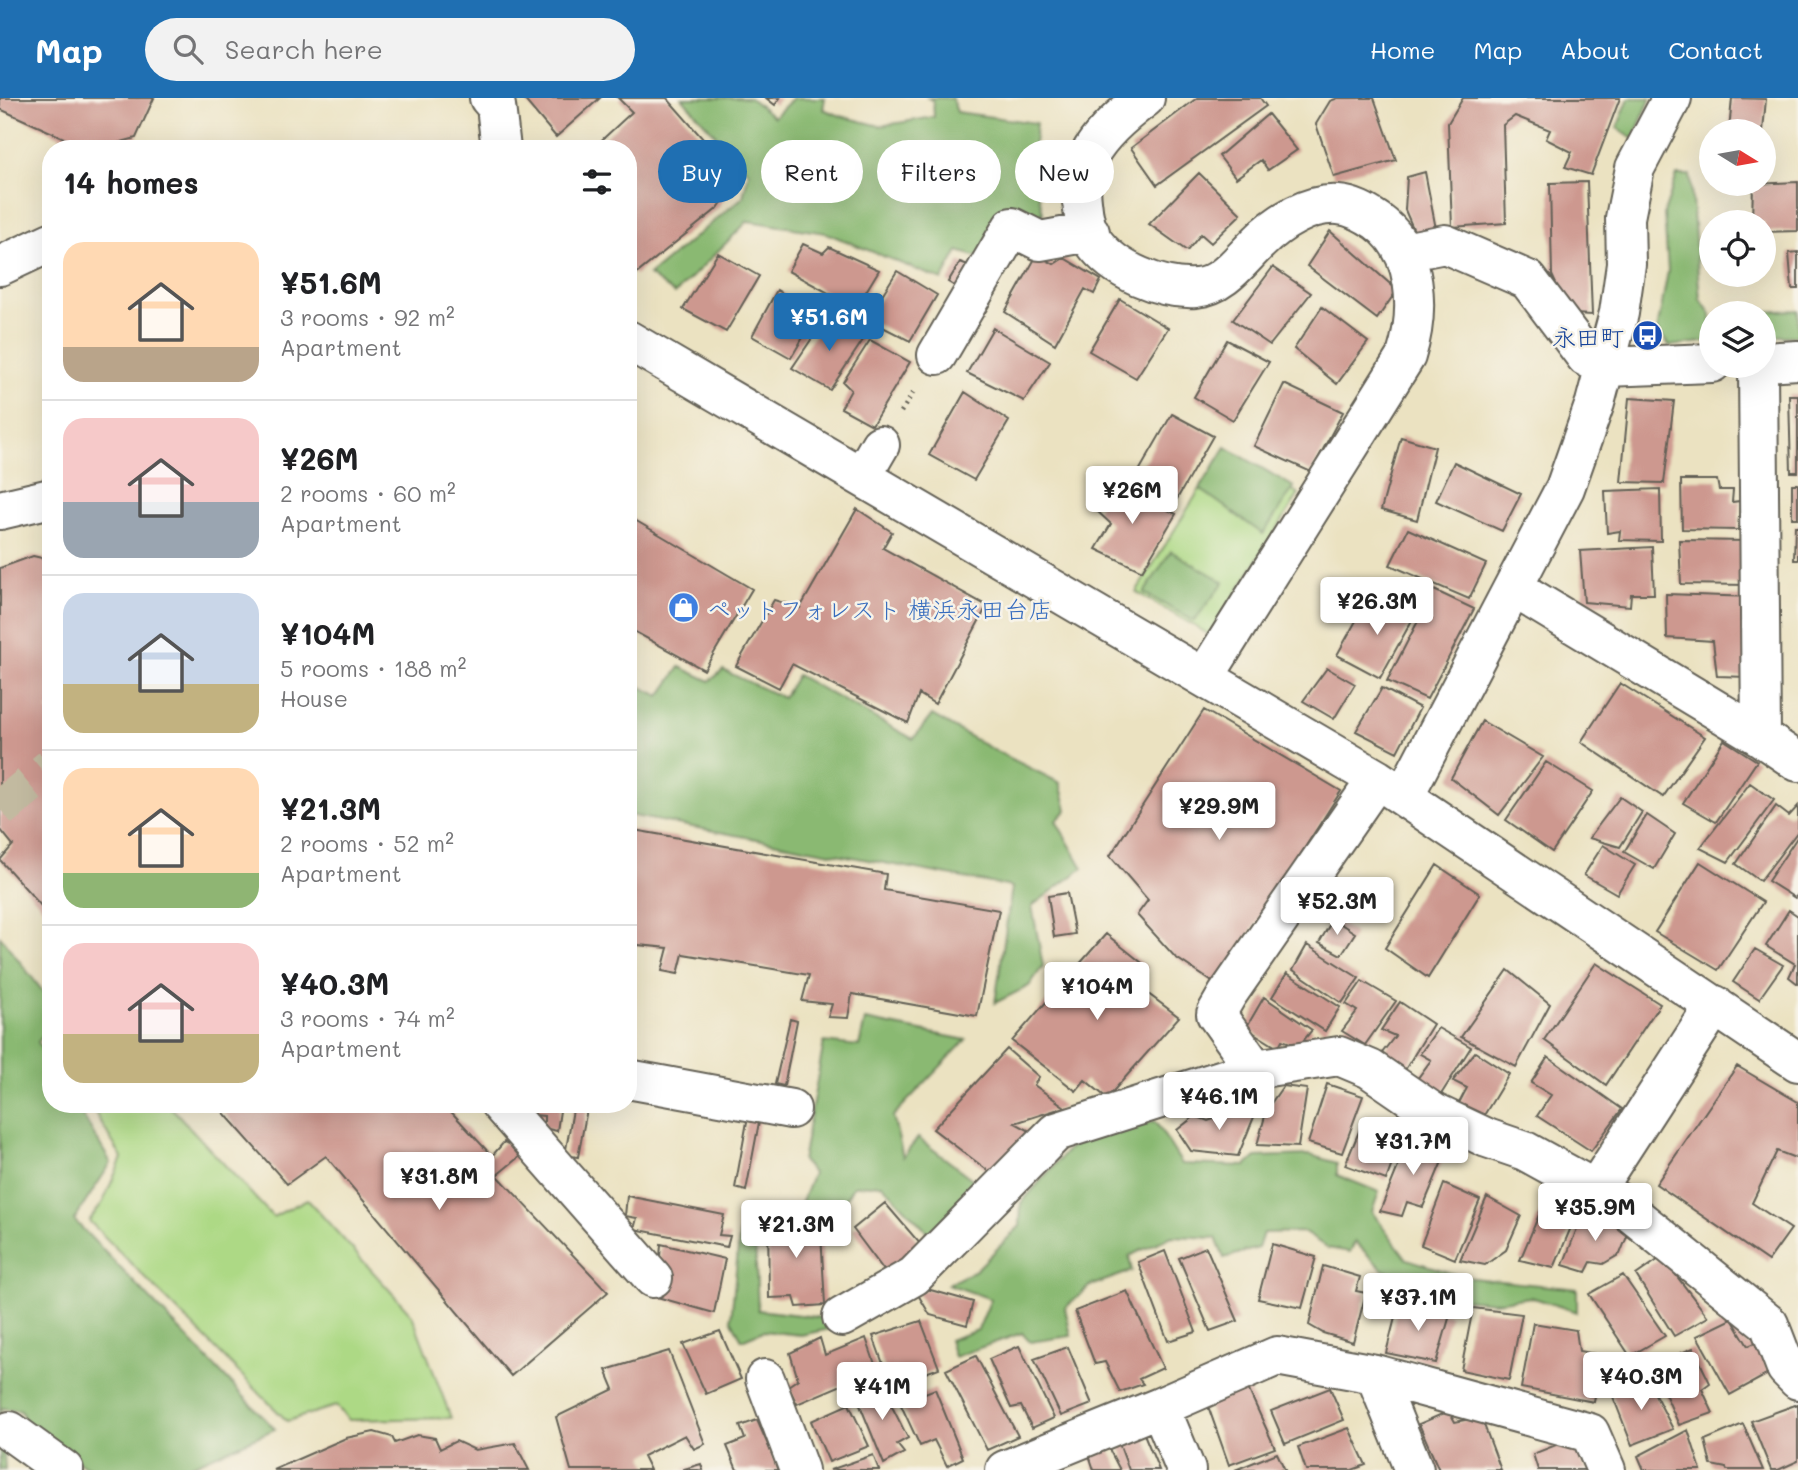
<!DOCTYPE html>
<html lang="en">
<head>
<meta charset="utf-8">
<style>
  :root { --surface:#fff; --page:#f2f2f2; --text:#202124; --muted:#757577; --line:#e0e0e0; --accent:#1f6fb2 }
  body { margin:0; font-family:Mali,"Klee One",sans-serif; background:var(--page); color:var(--text); height:100vh; display:flex; flex-direction:column; font-size:26px; white-space:nowrap }
  * { box-sizing:border-box; margin:0 }
  p { font-size:23px; color:var(--muted) }
  .icon { flex:none; width:38px; height:38px; fill:none; stroke:currentColor; stroke-width:2; stroke-linecap:round; stroke-linejoin:round }
  .map { position:relative; flex:1; overflow:hidden }
  .drawer { position:absolute; left:42px; top:42px; width:595px; height:973px; display:flex; flex-direction:column; background:var(--surface); border-radius:28px; box-shadow:0 7px 28px #0002 }
  .drawer>* { flex:none }
  .top-card { position:absolute; left:658px; top:42px; width:665px; height:63px; display:flex; gap:14px }
  .needle { width:46px; rotate:101deg }
  .buttons { position:absolute; left:1699px; top:21px; display:grid; gap:14px }
  .buttons a { display:grid; place-items:center; width:77px; height:77px; border-radius:50%; background:var(--surface); box-shadow:0 7px 28px #0002; font-size:35px }
  .price { position:absolute; translate:-50% -60px; padding:0 16px; border-radius:7px; background:#fff; color:#222; font-size:23px; line-height:46px; filter:drop-shadow(0 2px 4px #0008) }
  .price::after { content:''; position:absolute; left:50%; top:42px; width:21px; height:16px; margin-left:-10px; background:inherit; clip-path:polygon(0 0,100% 0,50% 100%) }
  .price.active { background:var(--accent); color:#fff }
  ul { padding:0; list-style:none }
  li { display:flex; align-items:center; gap:21px; height:175px; padding:0 21px }
  li+li { border-top:2px solid var(--line) }
  li span { display:grid; place-items:center; flex:none; width:196px; height:140px; border-radius:21px; color:#555 }
  li>.icon { margin-inline-start:auto }
  span .icon { width:84px; height:84px; fill:#fffc; stroke-width:1 }
  li b { font-size:30px }
  h2 { display:flex; justify-content:space-between; align-items:center; height:84px; padding:0 21px; font-size:30px }
  .chip { padding:0 24px; border-radius:32px; background:var(--surface); box-shadow:0 7px 28px #0002; font-size:24px; line-height:63px }
  .chip.active { background:var(--accent); color:#fff }
  header { display:flex; align-items:center; gap:42px; box-sizing:border-box; height:98px; padding:0 35px; background:var(--accent); color:#fff }
  header strong { font-size:33px }
  nav { display:flex; gap:38px; margin-inline-start:auto; font-size:24px }
  .search { width:490px; height:63px; background:var(--page); display:flex; align-items:center; gap:18px; box-sizing:border-box; padding:0 24px; border-radius:38px; color:var(--muted); font-size:26px }
  .map>svg:first-child { display:block }
</style>
</head>
<body>
<header>
<strong>Map</strong>
<div class="search"><svg class="icon" aria-label="search" viewBox="0 0 24 24"><circle cx="10" cy="10" r="6"/><path d="M15 15l6 6"/></svg>Search here</div>
<nav><a>Home</a><a>Map</a><a>About</a><a>Contact</a></nav>
</header>
<div class="map">
<svg width="1798" height="1372" viewBox="0 0 1798 1372">
  <rect width="100%" height="100%" fill="#f7f3e8"/>
  <filter id="ink" filterUnits="userSpaceOnUse"><feTurbulence type="fractalNoise" baseFrequency=".0143" numOctaves="2"/><feDisplacementMap in="SourceGraphic" scale="14" xChannelSelector="R" yChannelSelector="G"/><feConvolveMatrix kernelMatrix="1 2 1 2 8 2 1 2 1" color-interpolation-filters="sRGB"/></filter>
  <filter id="wash" filterUnits="userSpaceOnUse"><feTurbulence type="fractalNoise" baseFrequency=".00686" numOctaves="4" result="noise"/><feDisplacementMap in="SourceGraphic" scale="28" xChannelSelector="R" yChannelSelector="G"/><feGaussianBlur stdDeviation="1.57" result="paint"/><feColorMatrix in="noise" values="0 0 0 0 0 0 0 0 0 0 0 0 0 0 0 0 0 1.4 0 .05"/><feComposite in="paint" operator="in"/></filter>
  <g filter="url(#wash)">
    <rect width="100%" height="100%" fill="#ebe2c1"/>
    <path fill="#add985" stroke="#647a50" stroke-width="2" d="M1226,349L1299,396L1210,537L1136,494Z
      M90,1006H168L273,1119L307,1101L412,1217L451,1320L349,1322L336,1308L287,1323L89,1123L103,1104L122,1060Z"/>
    <path fill="#8ab972" stroke="#536a47" stroke-width="2" d="M682,0H750L774,19L793,0H825L823,11L841,18L880,28L934,19L933,3L928,0H952L957,14L1036,25L1032,70L1043,115L1036,129L977,159L958,153L942,182L826,135L748,123L675,196L649,177L743,99L749,74Z
      M1629,0H1651L1633,41L1617,30Z
      M1677,77H1690L1700,201L1711,216V243L1670,248L1657,233L1668,173L1664,115Z
      M1798,212V238H1764V215H1734Z
      M1226,349L1294,389L1263,436L1200,391Z
      M1171,453L1224,484L1194,523L1144,495Z
      M680,569L710,583L723,572L783,600L797,577L913,641L932,617L990,650L1060,685L1067,712L1056,723L1083,770L1032,808L1043,868L1029,888L995,905L1012,789L628,717V583L660,598Z
      M0,838L51,904V928L38,944L51,965V1006H76L111,1065L74,1122L275,1331L181,1372H91L28,1329L21,1313L1,1310L5,1372H0Z
      M865,922L966,942L893,1018L903,1059L918,1040L984,1090L932,1139L882,1086L853,1088L838,1115L826,1108L801,1106L813,1075L802,1063L824,944L859,948Z
      M1155,1023L1182,1066L1246,1068L1256,1059L1310,1057L1337,1065V1077L1379,1094L1372,1114L1407,1161L1463,1179L1577,1191V1214L1531,1199L1495,1204L1459,1201L1383,1172L1355,1144L1350,1154L1328,1150L1303,1134L1263,1135L1258,1150L1224,1160L1216,1140L1172,1138L1129,1158L1132,1173L1090,1188L1065,1210L1071,1238L1030,1244L1022,1235L954,1259L949,1242L978,1232L991,1201L948,1186L976,1172L1020,1128L1021,1105L1073,1046Z
      M754,1120L758,1212L824,1220L830,1231L801,1237L763,1233L742,1242L731,1221L741,1122Z"/>
    <g id="blocks">
      <path fill="#cd988f" d="M0,0H154L136,40L96,51H88L0,11Z
        M523,0H600L556,39Z
        M618,0H667L733,75L729,94L718,110L635,177L628,169V51H592L632,14Z
        M766,0H780L775,7Z
        M1197,0H1260L1266,8L1157,87L1131,50Z
        M1338,0H1374L1396,62L1334,79L1316,26L1330,3Z
        M1463,0H1620L1591,77L1565,69L1572,54L1546,41L1550,32L1515,18L1503,27L1506,125L1452,129L1448,25Z
        M1732,0L1766,1L1763,33H1729Z
        M1268,16L1297,52L1268,72L1261,62L1236,80L1219,58Z
        M1425,74L1436,131L1415,135L1405,112L1407,79Z
        M1199,75L1241,116L1211,145L1201,136L1187,153L1149,126Z
        M1587,84L1592,217L1574,216L1566,208L1552,177L1550,85Z
        M1798,84V133L1764,134V124H1752L1753,86Z
        M1330,133L1397,192L1377,221L1307,168Z
        M803,146L823,155L829,149L879,172L856,210L788,173Z
        M1798,154V191H1792L1789,155Z
        M718,155L759,178L726,234L683,211Z
        M1037,157L1054,166L1064,160L1101,182L1094,196L1085,191L1055,246L1005,214Z
        M960,164L971,168L958,190L948,184Z
        M1273,169L1311,195L1270,247L1233,222Z
        M897,173L937,197L910,243L867,221Z
        M777,192L817,216L791,260L752,238Z
        M1120,201L1168,230L1136,280L1089,253Z
        M1322,209L1368,244L1337,286L1294,251Z
        M827,218L865,239L830,292L792,270Z
        M993,230L1050,264L1024,303L967,275Z
        M870,242L910,264L872,327L841,310L851,292L843,284Z
        M1227,242L1269,264L1233,322L1194,299Z
        M1284,286L1343,314L1311,374L1254,348Z
        M965,294L1009,323L974,382L929,357Z
        M1789,297H1798V374H1791Z
        M1629,300L1674,303L1664,385L1621,384Z
        M1172,316L1213,338L1177,401L1135,380Z
        M1401,339L1435,349L1417,422L1381,412Z
        M1454,364L1521,396L1502,433L1436,403Z
        M1681,382H1717L1719,392H1733L1732,404L1740,403L1738,432L1682,431Z
        M1111,383L1176,416L1142,473L1096,451L1111,426L1097,413Z
        M1792,386H1798V420H1792Z
        M1660,391L1661,443L1619,442L1620,433L1607,435L1605,393Z
        M857,411L892,434L883,450L987,508L935,606L919,596L908,625L792,566L779,590L736,568L774,502L800,510Z
        M628,418L752,491L704,572L628,530Z
        M1795,428H1798V462H1794Z
        M1408,431L1486,466L1469,501L1390,467Z
        M1679,442L1747,443V487L1681,486Z
        M1652,449L1654,496H1631L1630,508L1584,504L1580,453Z
        M33,458L51,462V612L46,611L51,616V819L0,762L13,747L0,731V470Z
        M1434,492L1474,511L1427,601L1387,583Z
        M1388,496L1416,515L1380,580L1337,557L1362,512L1375,519Z
        M1666,496L1752,499L1748,579L1717,578L1713,543L1667,540Z
        M1327,570L1355,586L1334,621L1303,603Z
        M1620,585L1705,639L1663,699L1581,644Z
        M1382,590L1420,610L1397,654L1356,633Z
        M1204,612L1341,693L1217,887L1175,859L1137,817L1148,802L1110,758Z
        M1482,623L1543,659L1499,717L1451,680Z
        M1724,642L1757,663L1716,724L1683,705Z
        M1546,664L1593,693L1552,754L1506,722Z
        M1750,685L1774,702L1728,764L1700,750Z
        M1620,699L1642,714L1620,749L1589,740Z
        M1776,708L1789,718L1798,708V733L1760,783L1736,766Z
        M1647,717L1675,736L1654,771L1624,754Z
        M628,731L886,776L884,792L999,812L977,918L852,896L848,920L828,919L832,906L802,903L809,877L683,856L678,876L662,873L668,850L628,846Z
        M1798,738V796L1795,800L1768,783Z
        M1603,747L1635,767L1617,796L1584,777Z
        M1700,764L1763,804L1718,872L1655,834Z
        M1437,767L1480,796L1428,880L1385,850Z
        M1067,795L1075,836L1054,839L1048,798Z
        M1789,812L1798,818V886L1789,879L1795,866L1766,848Z
        M1333,821L1355,835L1341,857L1319,845Z
        M1106,836L1147,869L1135,886L1179,919L1107,1000L1085,982L1076,993L1012,943Z
        M1307,847L1359,880L1342,905L1293,872Z
        M1755,851L1783,867L1759,901L1733,884Z
        M1596,865L1660,906L1606,987L1544,942Z
        M1508,872L1550,906L1516,969L1461,939Z
        M1287,875L1340,909L1325,933L1272,899Z
        M1362,883L1396,903L1365,947L1342,933L1357,913L1346,906Z
        M1264,899L1312,932L1299,948L1282,942L1278,950L1246,930Z
        M1400,904L1433,926L1403,975L1379,959L1395,938L1381,932Z
        M790,921L797,923L784,988L775,986Z
        M1438,930L1471,949L1440,998L1415,984L1431,962L1420,956Z
        M1007,951L1039,979L1034,987L1065,1009L1015,1025L1030,1033L991,1075L933,1031Z
        M1475,954L1509,976L1483,1019L1459,1005L1467,990L1453,983Z
        M1548,959L1622,1011L1591,1053L1537,1018L1551,997L1531,985Z
        M1737,968L1798,1004V1061L1777,1053L1752,1105L1791,1131L1768,1163L1656,1086Z
        M1327,986L1363,998L1342,1055L1308,1045Z
        M1283,988L1307,991L1298,1049L1257,1047L1267,1011Z
        M216,1006H444L492,1058L504,1044L525,1054L497,1077L608,1194L511,1278L326,1058L287,1086Z
        M535,1006H561L557,1033L544,1030V1018L535,1017Z
        M574,1006H588L578,1059L565,1057Z
        M1233,1006L1256,1014L1238,1058L1191,1053L1177,1032L1195,1018L1208,1023L1228,1016Z
        M748,1018L760,1019L746,1093L735,1090Z
        M1365,1019L1404,1034L1386,1082L1345,1067Z
        M1410,1039L1446,1054L1423,1109L1407,1104L1402,1118L1380,1113Z
        M1444,1086L1480,1102L1455,1161L1421,1147Z
        M1551,1088L1582,1103L1554,1170L1520,1162Z
        M627,1098L724,1117L719,1137L730,1138L727,1149L634,1131L637,1120L625,1118Z
        M1487,1099L1521,1118L1506,1152L1485,1167L1460,1162Z
        M885,1105L922,1148L886,1175L853,1131Z
        M1583,1115L1630,1131L1620,1156L1603,1166L1591,1164L1586,1174L1563,1167Z
        M820,1117L825,1207L797,1209L794,1199L769,1200L768,1120Z
        M661,1146L725,1161L714,1215L657,1199Z
        M1272,1146L1316,1159L1302,1210L1258,1201Z
        M1206,1149L1238,1223L1210,1233L1179,1160Z
        M1165,1153L1196,1234L1168,1243L1138,1164Z
        M1662,1159L1708,1219L1674,1238L1636,1177Z
        M1323,1168L1360,1179L1356,1193L1366,1195L1353,1244L1323,1235L1309,1227Z
        M1623,1177L1665,1238L1630,1258L1589,1196Z
        M927,1191L973,1204L967,1227L930,1217L917,1195Z
        M1127,1193L1163,1270L1139,1281L1143,1286L1120,1294L1105,1264L1095,1266L1075,1213Z
        M1399,1204L1450,1217L1436,1265L1386,1255Z
        M1473,1210L1522,1216L1509,1282L1461,1272Z
        M1732,1221L1748,1248L1755,1245L1770,1275L1730,1297L1697,1238Z
        M921,1223L939,1270L891,1288L873,1238Z
        M1533,1225L1576,1232L1579,1253L1601,1257L1594,1304L1521,1290Z
        M720,1233L741,1281L706,1296L683,1246Z
        M820,1240L825,1257L866,1240L877,1272L797,1306L788,1288L798,1281L790,1255Z
        M1019,1248L1054,1320L1032,1330L1021,1308L1011,1310L989,1261Z
        M1068,1249L1092,1306L1061,1318L1034,1261Z
        M1693,1250L1710,1285L1702,1291L1713,1315L1679,1327L1652,1267Z
        M669,1253L705,1346L694,1351L685,1337L643,1358L650,1372H571L556,1319L614,1291L606,1272Z
        M976,1258L1018,1338L987,1352L946,1272Z
        M1646,1279L1673,1331L1632,1347L1612,1296Z
        M880,1285L908,1340L897,1346L904,1355L884,1366L855,1295Z
        M1247,1288L1275,1350L1229,1367L1208,1308Z
        M1330,1290L1344,1322L1285,1346L1271,1313Z
        M935,1291L963,1360L947,1368L934,1342L920,1348L900,1305Z
        M849,1306L869,1348L829,1364L811,1323Z
        M1798,1306V1363L1778,1372H1771L1751,1323Z
        M1449,1313L1455,1324L1481,1319L1501,1372H1439L1419,1326Z
        M757,1322L779,1372H737L727,1348L745,1341L740,1328Z
        M1743,1326L1763,1372H1727L1726,1370L1711,1367L1705,1342Z
        M1349,1330L1366,1367L1352,1372H1306L1298,1349Z
        M1142,1331L1159,1372H1129L1117,1340Z
        M1688,1332L1701,1372H1644L1638,1358Z
        M374,1334L392,1339L395,1345L417,1337L435,1340L440,1351L456,1343L475,1352L515,1345L529,1372H273L346,1340Z
        M1571,1341L1586,1372H1538L1533,1356Z
        M1108,1349L1120,1372H1094L1090,1360L1095,1355Z
        M1277,1355L1285,1372H1235Z
        M873,1357L879,1372H830Z
        M701,1366L703,1372H684V1371Z"/>
    </g>
  </g>
  <g filter="url(#ink)">
    <use href="#blocks" fill-opacity="0" stroke="#646156" stroke-width="2"/>
    <g fill="none" stroke-linecap="round" stroke-linejoin="round">
      <path stroke="#c2baa0" stroke-width="38" stroke-dasharray="38 19" stroke-linecap="butt" d="M0,711L51,669"/>
      <defs>
        <path id="minor" d="M489,0L496,8L501,51
          M1145,0C1125,15 1102,34 1090,56C1082,70 1080,87 1082,103C1083,115 1086,132 1093,143C1114,173 1161,192 1196,190C1223,188 1241,161 1259,144C1279,124 1309,105 1338,107C1353,108 1365,115 1377,123C1419,153 1420,213 1406,258L1205,578
          M1404,154L1445,146L1528,182L1586,259L1605,269L1712,265
          M0,168L51,144
          M628,242L1377,681L1798,964
          M937,257L1012,129L1040,143L1090,134
          M1764,264L1798,262
          M1758,268L1761,639
          M862,378L880,347
          M0,412L51,400
          M1514,490L1761,639L1798,664
          M1404,698L1565,390L1595,305L1619,215L1626,166L1625,120L1635,70L1672,0
          M1255,971L1216,916L1227,897L1377,681
          M628,981L791,1011
          M500,1006L653,1180
          M1595,1092L1715,907
          M842,1219L914,1178L1056,1034L1255,971L1339,958L1370,971L1434,1015L1487,1040L1525,1053L1616,1103L1769,1226L1786,1270L1798,1282
          M1375,1276L1414,1372
          M765,1281L799,1372
          M1160,1309L1186,1372
          M10,1333L64,1372
          M1005,1372L1160,1309L1277,1258L1375,1276L1590,1335L1606,1372"/>
      </defs>
      <use href="#minor" stroke="#646156" stroke-width="42"/>
      <path stroke="#646156" stroke-width="4.5" stroke-dasharray="2 5" stroke-linecap="butt" d="M901,314L915,292"/>
      <use href="#minor" stroke="#fff" stroke-width="38"/>
    </g>
  </g>
  <defs>
    <symbol id="bus-disc" viewBox="-11 -11 22 22"><circle r="9.5" fill="#1a4fb4" stroke="#f7f3e8"/><path d="M-5-6H5V4H4V6H2V4H-2V6H-4V4H-5ZM-3.5-4V0h7V-4ZM-3.5 1.2v1.5H-2V1.2ZM2 1.2v1.5H3.5V1.2Z" fill="#fff"/></symbol>
    <symbol id="shop-disc" viewBox="-11 -11 22 22"><circle r="9.5" fill="#3f7fe0" stroke="#f7f3e8"/><path d="M-5-2.5h2.3a2.7 3.5 0 0 1 5.4 0H5L5.5 6h-11ZM-1.5-2.5h3a1.5 2.3 0 0 0-3 0Z" fill="#fff"/></symbol>
  </defs>
  <g fill-rule="evenodd">
    <use href="#bus-disc" x="1630" y="220" width="35" height="35"/>
    <use href="#shop-disc" x="666" y="492" width="35" height="35"/>
  </g>
  <g text-anchor="middle" dominant-baseline="central" stroke-width="5" stroke-linejoin="round" paint-order="stroke">
    <g font-size="24" fill="#164399" stroke="#f7f3e8" text-anchor="end">
      <text x="1624" y="238">永田町</text>
    </g>
    <g font-size="24" fill="#366cbe" stroke="#f7f3e8" text-anchor="start">
      <text x="707" y="510">ペットフォレスト 横浜永田台店</text>
    </g>
  </g>
</svg>
<div class="buttons">
<a><svg class="needle" viewBox="-14 -14 28 28"><path d="M0-13l5 13h-10z" fill="#e53935"/><path d="M0 13l5-13h-10z" fill="#757577"/></svg></a>
<a><svg class="icon" aria-label="locate" viewBox="0 0 24 24"><circle cx="12" cy="12" r="6"/><path d="M12 2v4M12 18v4M2 12h4M18 12h4"/></svg></a>
<a><svg class="icon" aria-label="layers" viewBox="0 0 24 24"><path d="M12 4l9 5-9 5-9-5zM3 14l9 5 9-5"/></svg></a>
</div>
<b class="price active" style="left:829px;top:255px">¥51.6M</b>
<b class="price" style="left:1132px;top:428px">¥26M</b>
<b class="price" style="left:1377px;top:539px">¥26.3M</b>
<b class="price" style="left:1219px;top:744px">¥29.9M</b>
<b class="price" style="left:1337px;top:839px">¥52.3M</b>
<b class="price" style="left:1097px;top:924px">¥104M</b>
<b class="price" style="left:1219px;top:1034px">¥46.1M</b>
<b class="price" style="left:1413px;top:1079px">¥31.7M</b>
<b class="price" style="left:439px;top:1114px">¥31.8M</b>
<b class="price" style="left:1595px;top:1145px">¥35.9M</b>
<b class="price" style="left:796px;top:1162px">¥21.3M</b>
<b class="price" style="left:1418px;top:1235px">¥37.1M</b>
<b class="price" style="left:1641px;top:1314px">¥40.3M</b>
<b class="price" style="left:882px;top:1324px">¥41M</b>
<div class="top-card">
<a class="chip active">Buy</a>
<a class="chip">Rent</a>
<a class="chip">Filters</a>
<a class="chip">New</a>
</div>
<section class="drawer">
<h2>14 homes<svg class="icon" aria-label="filters" viewBox="0 0 24 24"><path d="M4 7h16M4 17h16"/><circle cx="9" cy="7" r="2"/><circle cx="15" cy="17" r="2"/></svg></h2>
<ul>
<li><span style="background:linear-gradient(#ffd9b3 75%,#b9a48a 0)"><svg class="icon" aria-label="home" viewBox="0 0 24 24"><path d="M3 11l9-7 9 7M6 9v11h12V9"/></svg></span><div><b>¥51.6M</b><p>3 rooms · 92 m²</p><p>Apartment</p></div></li>
<li><span style="background:linear-gradient(#f6c9c9 60%,#9aa5b1 0)"><svg class="icon" aria-label="home" viewBox="0 0 24 24"><path d="M3 11l9-7 9 7M6 9v11h12V9"/></svg></span><div><b>¥26M</b><p>2 rooms · 60 m²</p><p>Apartment</p></div></li>
<li><span style="background:linear-gradient(#c9d6e8 65%,#c2b280 0)"><svg class="icon" aria-label="home" viewBox="0 0 24 24"><path d="M3 11l9-7 9 7M6 9v11h12V9"/></svg></span><div><b>¥104M</b><p>5 rooms · 188 m²</p><p>House</p></div></li>
<li><span style="background:linear-gradient(#ffd9b3 75%,#8fb573 0)"><svg class="icon" aria-label="home" viewBox="0 0 24 24"><path d="M3 11l9-7 9 7M6 9v11h12V9"/></svg></span><div><b>¥21.3M</b><p>2 rooms · 52 m²</p><p>Apartment</p></div></li>
<li><span style="background:linear-gradient(#f6c9c9 65%,#c2b280 0)"><svg class="icon" aria-label="home" viewBox="0 0 24 24"><path d="M3 11l9-7 9 7M6 9v11h12V9"/></svg></span><div><b>¥40.3M</b><p>3 rooms · 74 m²</p><p>Apartment</p></div></li>
</ul>
</section>
</div>
</body>
</html>
